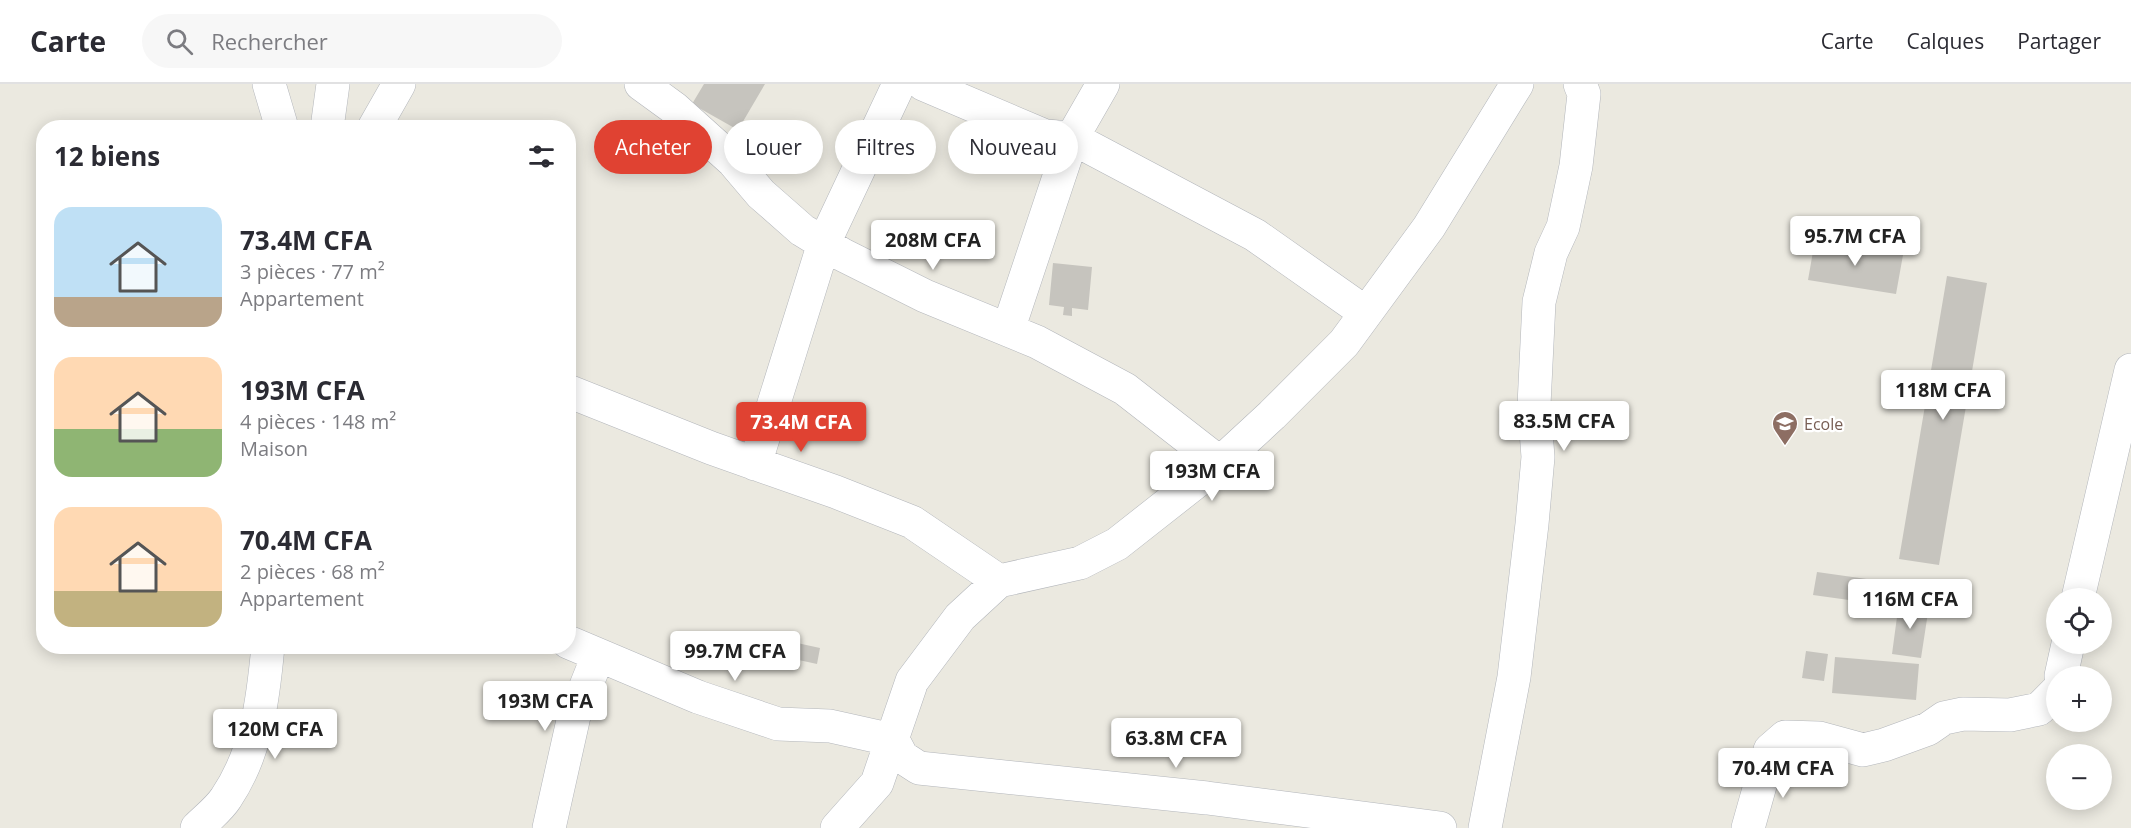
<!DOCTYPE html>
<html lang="fr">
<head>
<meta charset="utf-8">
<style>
  :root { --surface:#fff; --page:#f7f7f7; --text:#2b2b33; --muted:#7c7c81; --line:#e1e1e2; --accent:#e04232 }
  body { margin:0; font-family:"Open Sans",sans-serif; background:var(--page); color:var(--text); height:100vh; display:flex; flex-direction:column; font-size:22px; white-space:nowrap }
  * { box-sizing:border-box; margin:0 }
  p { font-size:20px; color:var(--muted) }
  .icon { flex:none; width:33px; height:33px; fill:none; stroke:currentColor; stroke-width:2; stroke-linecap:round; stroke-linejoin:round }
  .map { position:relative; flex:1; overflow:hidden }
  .sheet { position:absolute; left:36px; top:36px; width:540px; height:534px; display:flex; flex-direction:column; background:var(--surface); border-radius:24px; box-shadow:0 3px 15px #0003 }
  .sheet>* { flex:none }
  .banner { position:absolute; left:594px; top:36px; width:570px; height:54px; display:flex; gap:12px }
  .tools { position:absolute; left:2046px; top:504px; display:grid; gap:12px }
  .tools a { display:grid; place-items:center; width:66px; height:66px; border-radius:50%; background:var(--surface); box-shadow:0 3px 15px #0003; font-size:30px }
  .price { position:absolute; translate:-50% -51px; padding:0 14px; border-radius:6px; background:#fff; color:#222; font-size:20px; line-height:39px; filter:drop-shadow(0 2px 3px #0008) }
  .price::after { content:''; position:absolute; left:50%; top:36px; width:18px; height:14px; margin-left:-9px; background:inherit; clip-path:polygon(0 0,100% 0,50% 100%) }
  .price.current { background:var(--accent); color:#fff }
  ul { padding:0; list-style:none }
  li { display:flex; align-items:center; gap:18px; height:150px; padding:0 18px }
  li span { display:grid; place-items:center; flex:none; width:168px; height:120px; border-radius:18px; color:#555 }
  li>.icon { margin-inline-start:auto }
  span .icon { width:72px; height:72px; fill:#fffc; stroke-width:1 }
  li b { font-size:26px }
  h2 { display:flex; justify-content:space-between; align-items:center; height:72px; padding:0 18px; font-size:26px }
  .pill { padding:0 21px; border-radius:27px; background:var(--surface); box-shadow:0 3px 15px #0003; font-size:21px; line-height:54px }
  .pill.current { background:var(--accent); color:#fff }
  header { display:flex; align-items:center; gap:36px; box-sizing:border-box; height:84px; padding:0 30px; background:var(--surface); border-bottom:2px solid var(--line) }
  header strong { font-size:28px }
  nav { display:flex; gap:33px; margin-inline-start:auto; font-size:21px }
  .search { width:420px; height:54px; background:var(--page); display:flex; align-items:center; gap:15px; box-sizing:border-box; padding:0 21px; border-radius:33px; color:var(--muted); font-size:22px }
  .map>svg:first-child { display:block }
</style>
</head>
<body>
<header>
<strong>Carte</strong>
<div class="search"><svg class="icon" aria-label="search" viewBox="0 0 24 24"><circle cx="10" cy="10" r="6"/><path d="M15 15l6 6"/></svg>Rechercher</div>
<nav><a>Carte</a><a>Calques</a><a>Partager</a></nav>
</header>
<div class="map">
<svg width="2131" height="744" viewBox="0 0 2131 744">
  <rect width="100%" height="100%" fill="#ebe9e0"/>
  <path fill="#c6c4be" d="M704,0H765L738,46L692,20Z
    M1815,156L1903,171L1896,210L1808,196Z
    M1053,179L1092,183L1088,226L1072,224V232L1063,231L1064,223L1049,221Z
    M1947,192L1987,199L1939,481L1899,475Z
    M1817,488L1895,499L1892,522L1813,511Z
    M1899,518L1929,522L1921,574L1892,570Z
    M788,557L820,564L817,580L785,573Z
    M1806,567L1828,570L1824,597L1802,594Z
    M1835,573L1919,580L1916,616L1832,609Z"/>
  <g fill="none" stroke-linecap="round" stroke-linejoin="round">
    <defs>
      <path id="minor" d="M269,0L282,44
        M641,0L674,24L733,77L761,110L802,146L843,171L925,212L1037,258L1125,305L1220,379
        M923,0L1045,52L1072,54L1008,246
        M1103,0L1072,54L1255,151L1366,229
        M327,44L333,0
        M374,44L399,0
        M568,307L711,364L836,408L912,438L999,497
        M755,380L824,159L899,0
        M2078,514L2131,286
        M568,558L698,613L778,640L830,642L893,656L902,673L919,684L1207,714L1440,744
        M2061,592L2068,560
        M197,744C206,735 219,725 226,714C257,668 263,616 268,562
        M549,744L574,632L598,572
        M837,744L877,699L912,597L960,533L999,497L1080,479L1117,460L1220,379L1272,331L1344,259L1366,229L1429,143L1517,0
        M1485,744L1514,593L1532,440L1538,373L1534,321L1539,218L1551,169L1563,143L1576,82L1584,10L1580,0
        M1748,744L1770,666L1785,653L1819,654L1863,666L1884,661L1928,645L1944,634L1963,630L2010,631L2039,625L2056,608"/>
    </defs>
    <use href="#minor" stroke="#b3b6bb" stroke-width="34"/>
    <use href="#minor" stroke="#fff" stroke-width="33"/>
  </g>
  <defs>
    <symbol id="school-pin" viewBox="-11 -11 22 30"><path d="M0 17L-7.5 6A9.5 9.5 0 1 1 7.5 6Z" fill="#8d6e63" stroke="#fff"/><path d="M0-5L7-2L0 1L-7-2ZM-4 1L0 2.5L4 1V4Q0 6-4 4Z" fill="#fff"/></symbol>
  </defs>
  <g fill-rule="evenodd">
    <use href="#school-pin" x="1770" y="325" width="30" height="40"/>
  </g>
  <g text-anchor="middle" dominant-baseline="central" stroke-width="4.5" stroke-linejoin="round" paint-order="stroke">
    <g font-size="16" fill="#785e54" stroke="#fff" text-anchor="start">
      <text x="1804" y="340">Ecole</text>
    </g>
  </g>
</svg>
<div class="tools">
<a><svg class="icon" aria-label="locate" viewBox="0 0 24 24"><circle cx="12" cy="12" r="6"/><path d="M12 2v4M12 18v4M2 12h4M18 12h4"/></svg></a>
<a>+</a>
<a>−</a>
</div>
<b class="price" style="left:1855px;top:183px">95.7M CFA</b>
<b class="price" style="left:933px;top:187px">208M CFA</b>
<b class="price" style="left:1943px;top:337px">118M CFA</b>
<b class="price" style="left:1564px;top:368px">83.5M CFA</b>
<b class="price current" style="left:801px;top:369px">73.4M CFA</b>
<b class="price" style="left:1212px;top:418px">193M CFA</b>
<b class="price" style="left:1910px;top:546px">116M CFA</b>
<b class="price" style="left:735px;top:598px">99.7M CFA</b>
<b class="price" style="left:545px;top:648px">193M CFA</b>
<b class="price" style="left:275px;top:676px">120M CFA</b>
<b class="price" style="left:1176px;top:685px">63.8M CFA</b>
<b class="price" style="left:1783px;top:715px">70.4M CFA</b>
<div class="banner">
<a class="pill current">Acheter</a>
<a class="pill">Louer</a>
<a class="pill">Filtres</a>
<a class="pill">Nouveau</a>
</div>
<section class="sheet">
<h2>12 biens<svg class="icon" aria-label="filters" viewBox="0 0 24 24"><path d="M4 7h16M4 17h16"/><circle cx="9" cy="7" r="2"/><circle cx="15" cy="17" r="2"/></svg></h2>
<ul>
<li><span style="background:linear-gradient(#bfe0f5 75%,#b9a48a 0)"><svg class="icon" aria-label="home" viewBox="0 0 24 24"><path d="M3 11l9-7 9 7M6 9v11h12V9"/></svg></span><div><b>73.4M CFA</b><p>3 pièces · 77 m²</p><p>Appartement</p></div></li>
<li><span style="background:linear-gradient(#ffd9b3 60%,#8fb573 0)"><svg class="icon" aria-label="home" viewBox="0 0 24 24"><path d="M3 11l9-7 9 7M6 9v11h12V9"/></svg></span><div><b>193M CFA</b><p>4 pièces · 148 m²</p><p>Maison</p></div></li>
<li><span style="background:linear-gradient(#ffd9b3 70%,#c2b280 0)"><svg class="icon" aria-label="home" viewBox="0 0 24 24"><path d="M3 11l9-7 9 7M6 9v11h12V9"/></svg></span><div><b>70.4M CFA</b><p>2 pièces · 68 m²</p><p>Appartement</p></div></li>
</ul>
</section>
</div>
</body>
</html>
